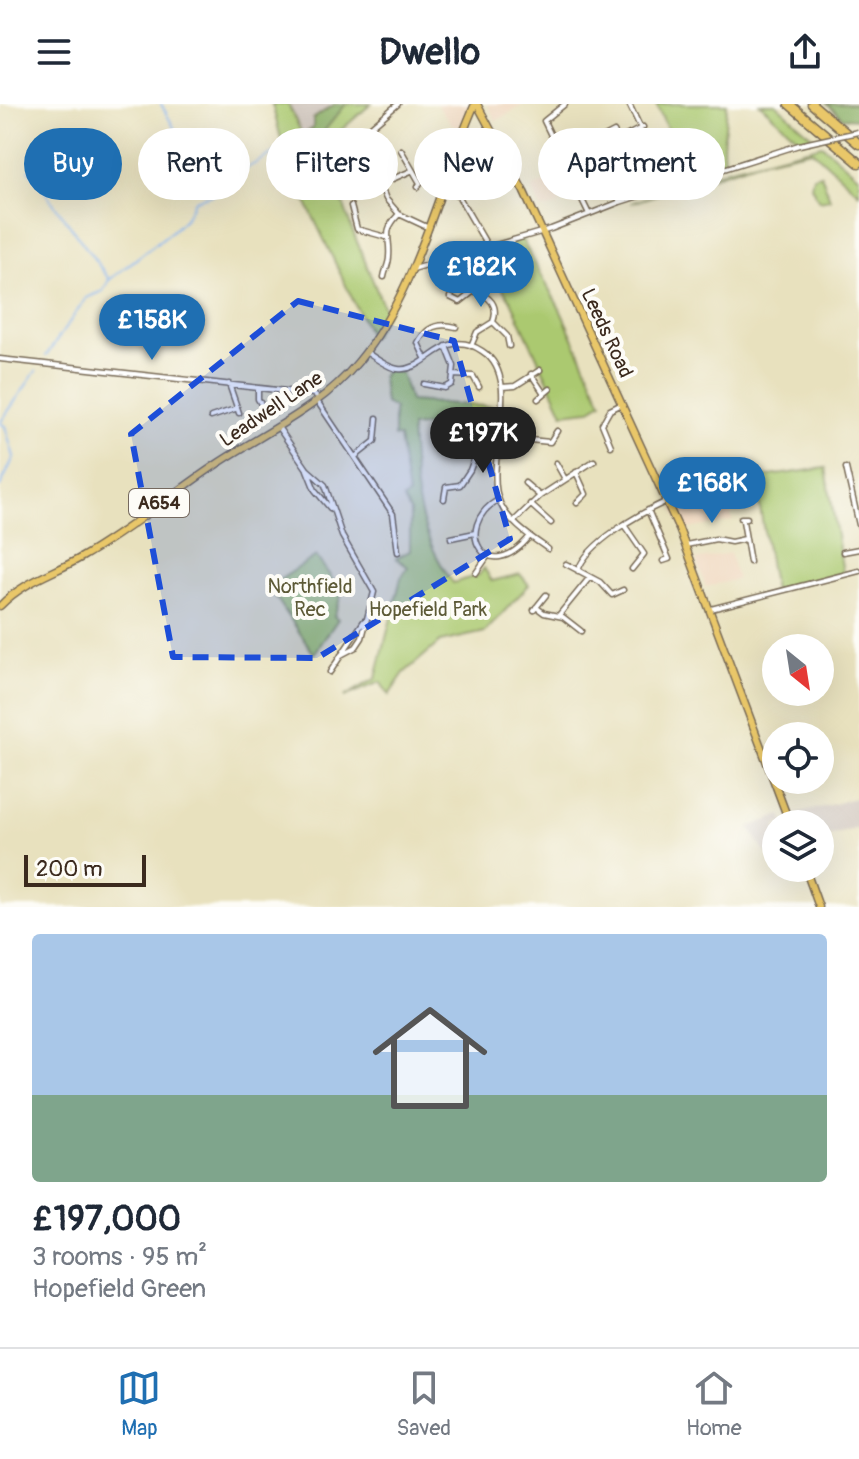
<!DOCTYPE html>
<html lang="en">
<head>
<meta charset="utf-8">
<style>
  :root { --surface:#fff; --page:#f6f6f7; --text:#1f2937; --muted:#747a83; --line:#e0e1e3; --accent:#1f6fb2 }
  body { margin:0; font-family:Pangolin,sans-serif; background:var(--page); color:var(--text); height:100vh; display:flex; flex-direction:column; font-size:30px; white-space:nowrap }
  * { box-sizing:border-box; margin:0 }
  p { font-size:26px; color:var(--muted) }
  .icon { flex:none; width:44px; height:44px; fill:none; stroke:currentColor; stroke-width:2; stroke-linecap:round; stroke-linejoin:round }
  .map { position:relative; height:803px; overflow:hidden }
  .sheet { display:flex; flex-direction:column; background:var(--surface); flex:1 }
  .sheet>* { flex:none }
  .hud { position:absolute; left:24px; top:24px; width:812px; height:72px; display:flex; gap:16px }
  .needle { width:52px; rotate:150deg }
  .buttons { position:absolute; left:762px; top:530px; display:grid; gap:16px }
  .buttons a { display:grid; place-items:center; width:72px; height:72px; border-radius:50%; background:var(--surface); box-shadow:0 8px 32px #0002; font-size:40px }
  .scale { position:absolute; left:24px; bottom:20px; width:122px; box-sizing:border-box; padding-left:8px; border:4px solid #3b2a1e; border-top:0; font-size:22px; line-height:28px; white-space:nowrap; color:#3b2a1e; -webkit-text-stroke:6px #fdfcf7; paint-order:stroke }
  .price { position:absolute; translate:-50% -68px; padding:0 18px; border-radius:28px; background:var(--accent); color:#fff; font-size:26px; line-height:52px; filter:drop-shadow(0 2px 4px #0008) }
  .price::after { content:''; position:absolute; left:50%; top:48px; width:24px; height:18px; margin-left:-12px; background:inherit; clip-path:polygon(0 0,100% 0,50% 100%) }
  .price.selected { background:#222; color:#fff }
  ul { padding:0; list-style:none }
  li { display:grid; align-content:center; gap:16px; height:424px; padding:0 32px }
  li+li { border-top:2px solid var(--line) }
  li span { display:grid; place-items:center; height:248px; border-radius:8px; color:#555 }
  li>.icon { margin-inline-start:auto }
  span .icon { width:144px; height:144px; fill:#fffc; stroke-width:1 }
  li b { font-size:34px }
  .chip { padding:0 28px; border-radius:36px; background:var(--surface); box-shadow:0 8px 32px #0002; font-size:28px; line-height:72px }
  .chip.selected { background:var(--accent); color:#fff }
  header { display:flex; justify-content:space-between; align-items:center; height:104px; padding:0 32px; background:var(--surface); font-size:36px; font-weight:700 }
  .tab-bar { display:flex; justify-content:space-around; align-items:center; height:112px; border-top:2px solid var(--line); background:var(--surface); font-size:22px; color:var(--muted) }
  .tab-bar a { display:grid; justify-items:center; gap:4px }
  .tab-bar .selected { color:var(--accent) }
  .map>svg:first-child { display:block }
</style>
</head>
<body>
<header><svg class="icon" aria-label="menu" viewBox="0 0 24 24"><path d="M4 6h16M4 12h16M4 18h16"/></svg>Dwello<svg class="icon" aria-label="share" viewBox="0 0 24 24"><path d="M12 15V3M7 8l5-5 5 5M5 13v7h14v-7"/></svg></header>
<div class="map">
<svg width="859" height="803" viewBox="0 0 859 803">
  <rect width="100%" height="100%" fill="#fdfcf7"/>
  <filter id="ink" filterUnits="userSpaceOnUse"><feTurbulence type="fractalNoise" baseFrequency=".0125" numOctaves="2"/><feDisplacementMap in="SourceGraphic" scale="16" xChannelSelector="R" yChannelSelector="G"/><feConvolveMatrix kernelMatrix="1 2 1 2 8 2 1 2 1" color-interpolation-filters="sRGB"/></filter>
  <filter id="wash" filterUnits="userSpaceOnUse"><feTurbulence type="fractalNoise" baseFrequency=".006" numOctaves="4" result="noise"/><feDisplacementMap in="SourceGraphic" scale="32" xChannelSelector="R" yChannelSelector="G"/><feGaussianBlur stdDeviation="1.8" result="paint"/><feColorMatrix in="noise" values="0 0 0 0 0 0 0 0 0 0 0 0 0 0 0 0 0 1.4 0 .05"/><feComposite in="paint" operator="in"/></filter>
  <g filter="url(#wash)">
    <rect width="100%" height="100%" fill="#e8e1be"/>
    <path fill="#efd6bc" d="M436,0H469L459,27L452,20Z
      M487,0H525L496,17Z
      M549,76L561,101L541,105L532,84Z
      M729,394L732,417L683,426L673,403Z
      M730,449L737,475L706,483L696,456Z"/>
    <path fill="#cdc2b9" d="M288,0H335L313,14V24L302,32Z
      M859,693V723L844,728L820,734V720H793L790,712Z
      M782,711L785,720H776V747L766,750L749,723Z"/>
    <path fill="#abc970" stroke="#737a47" stroke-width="2" d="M272,0H288L303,32L313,24V15L335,0H371L324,41L351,123L386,209L371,234L287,58Z
      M656,0H727C727,17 720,43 725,57L719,60L710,37L694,43L696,49L680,54Z
      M760,0H776L814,34L801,37Z
      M822,41L859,73V89L812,46L764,56L631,99L728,65Z
      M821,70L830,95L819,97L811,82L813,72Z
      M521,134L560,205L602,298L589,306L563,309L511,197L478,147Z
      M387,264L401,269L410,297L497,303V310L481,308L467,318L411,323C414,384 417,428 453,479L479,471L484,464L492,477L520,470L529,481L485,528L440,538L404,569L389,591L380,578L344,593L376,574L401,474L408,463L396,454L410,447V407L403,395L408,392L399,333H394V304L385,299L382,274Z
      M826,364L843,469L774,487L755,374Z
      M316,452L342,489L334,512L338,515L314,550L269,483Z"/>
    <path fill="#88ad62" stroke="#626c40" stroke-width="2" d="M335,0H346L325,26L324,41L302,32L313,24V15Z
      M827,0H859V15L843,14Z"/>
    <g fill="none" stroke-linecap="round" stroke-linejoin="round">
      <path stroke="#84b4ef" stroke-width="2" d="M161,0L176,27L182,29L193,67L206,88
        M29,66L109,175
        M46,252L86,194L103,187L109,176L172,127L185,115L195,96L215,90L235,71L277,47
        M0,383L14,353L5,322L0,319L36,267"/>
    </g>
  </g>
  <g filter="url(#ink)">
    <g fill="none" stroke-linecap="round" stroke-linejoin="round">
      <defs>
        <path id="minor" d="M565,0L544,17L589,110
          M629,0L668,81
          M614,28L622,43L597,56L589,41Z
          M401,46L420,79L418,83
          M355,53L372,22L398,0
          M695,53L701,71
          M332,59L355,53L377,73L386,95L399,110L429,124
          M697,59L705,56
          M568,62L643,23
          M448,74L487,141
          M611,76L620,98
          M381,80L411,67
          M615,85L632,78L633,83
          M351,102L357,125L386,133
          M413,165L551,125L620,98L799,41
          M384,173C385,166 389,160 389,153C391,132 381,129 399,110
          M450,193L460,198L474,187C490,192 499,201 493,218L477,228L471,242
          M494,219L507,232L509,242
          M366,248C375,254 388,264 398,265C428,269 443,221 482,247C526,275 482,358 500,399C509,419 531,433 548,445
          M425,254L418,239C426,223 438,218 456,223
          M0,255L313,290L319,295
          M531,270L543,288
          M453,271L473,272L479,283
          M229,280L239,309
          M424,280L445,284L452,280L454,262L446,242
          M502,283L515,282L540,266
          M258,284V295L265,307
          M538,295L550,285
          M317,297L393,410L398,448
          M211,313L235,305
          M278,323L307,365L325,381L342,432L374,488L362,534L356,543L341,551
          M521,324L530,336
          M442,340L459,332L477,341
          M611,342L602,320L610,306L622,300
          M356,352L375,337L377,314
          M498,352L518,350L530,336L550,338L557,327
          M556,359L565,375
          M846,364L859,421
          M307,366L315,386L330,404
          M576,368L586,390L577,399
          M525,379L540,392
          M444,395L446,383L460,381L470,366L484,329L499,327
          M498,396C451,423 486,486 530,432
          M530,400L551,419
          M668,400L715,393
          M648,406L669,455L663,457
          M741,414H747
          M514,417L540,392L594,357
          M743,417L750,458
          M624,421L644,450L632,465
          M451,434L475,429
          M686,441L716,435L731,438L745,435
          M843,448L859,445
          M566,460L600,478L612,491L623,486
          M578,467C586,439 641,409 667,397
          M476,469L487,453
          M536,503L544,509L563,513L581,527
          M711,505L859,467
          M534,506L546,491
          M559,511L590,473
          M330,568L364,517"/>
        <path id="major" d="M477,0L524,88L679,425L790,720
          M0,502C24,477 53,470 82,453C129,426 172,390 217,360C265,328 321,304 358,258C419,184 437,85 475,0
          M805,764L819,803"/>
        <path id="highway" d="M789,0L859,59
          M812,0L859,40"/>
      </defs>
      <use href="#minor" stroke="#786a56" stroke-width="7"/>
      <use href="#major" stroke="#786a56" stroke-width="9"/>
      <use href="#highway" stroke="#786a56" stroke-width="11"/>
      <use href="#minor" stroke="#fff" stroke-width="4"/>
      <use href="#major" stroke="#e9c769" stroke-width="6"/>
      <use href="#highway" stroke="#e9c769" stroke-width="8"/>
      <defs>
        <path id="minor-bridge" d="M799,41L858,28"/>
      </defs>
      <use href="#minor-bridge" stroke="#786a56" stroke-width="7" stroke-linecap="butt"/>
      <use href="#minor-bridge" stroke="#fff" stroke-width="4"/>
    </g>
  </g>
  <path fill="#1d4ed8" fill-opacity="0.2" stroke="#1d4ed8" stroke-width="6" stroke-dasharray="16 10" stroke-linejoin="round" d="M298,197L454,237L510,435L317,554L173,553L131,330Z"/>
  <g text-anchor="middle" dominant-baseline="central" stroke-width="8" stroke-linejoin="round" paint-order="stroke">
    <rect fill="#fdfcf7" stroke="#75695f" stroke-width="2" x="129" y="385" width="60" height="28" rx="6"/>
    <g font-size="18" font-weight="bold" fill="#3b2a1e">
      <text x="159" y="399">A654</text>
    </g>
    <g font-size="20" fill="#3b2a1e" stroke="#fdfcf7">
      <text transform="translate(607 229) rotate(65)">Leeds Road</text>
      <text transform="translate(271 305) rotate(-34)">Leadwell Lane</text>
    </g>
    <g font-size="20" fill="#5d5a37" stroke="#fdfcf7">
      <text x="310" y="482">Northfield<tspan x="310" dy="23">Rec</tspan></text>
      <text x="428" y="505">Hopefield Park</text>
    </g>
  </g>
</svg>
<div class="buttons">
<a><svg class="needle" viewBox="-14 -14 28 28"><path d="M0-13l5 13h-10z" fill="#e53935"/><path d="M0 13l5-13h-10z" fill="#747a83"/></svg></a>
<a><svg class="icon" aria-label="locate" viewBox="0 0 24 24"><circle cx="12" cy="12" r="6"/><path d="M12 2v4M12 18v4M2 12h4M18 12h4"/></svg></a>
<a><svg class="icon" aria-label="layers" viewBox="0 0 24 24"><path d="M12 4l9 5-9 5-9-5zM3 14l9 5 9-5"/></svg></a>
</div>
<div class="scale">200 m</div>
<b class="price" style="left:481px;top:205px">£182K</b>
<b class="price" style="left:152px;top:258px">£158K</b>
<b class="price selected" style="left:483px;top:371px">£197K</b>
<b class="price" style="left:712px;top:421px">£168K</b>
<div class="hud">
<a class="chip selected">Buy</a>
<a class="chip">Rent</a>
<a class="chip">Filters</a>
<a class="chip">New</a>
<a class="chip">Apartment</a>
</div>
</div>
<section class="sheet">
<ul>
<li><span style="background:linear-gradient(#a9c7e8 65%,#7fa58c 0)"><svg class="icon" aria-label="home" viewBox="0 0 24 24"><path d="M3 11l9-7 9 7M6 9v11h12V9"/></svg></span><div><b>£197,000</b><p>3 rooms · 95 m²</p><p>Hopefield Green</p></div></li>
</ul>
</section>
<nav class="tab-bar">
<a class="selected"><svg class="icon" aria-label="map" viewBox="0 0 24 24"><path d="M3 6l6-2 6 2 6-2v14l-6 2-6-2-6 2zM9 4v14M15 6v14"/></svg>Map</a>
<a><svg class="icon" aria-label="saved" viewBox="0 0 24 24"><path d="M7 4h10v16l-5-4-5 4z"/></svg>Saved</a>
<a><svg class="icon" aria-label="home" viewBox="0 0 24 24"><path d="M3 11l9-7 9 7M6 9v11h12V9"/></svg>Home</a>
</nav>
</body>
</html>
